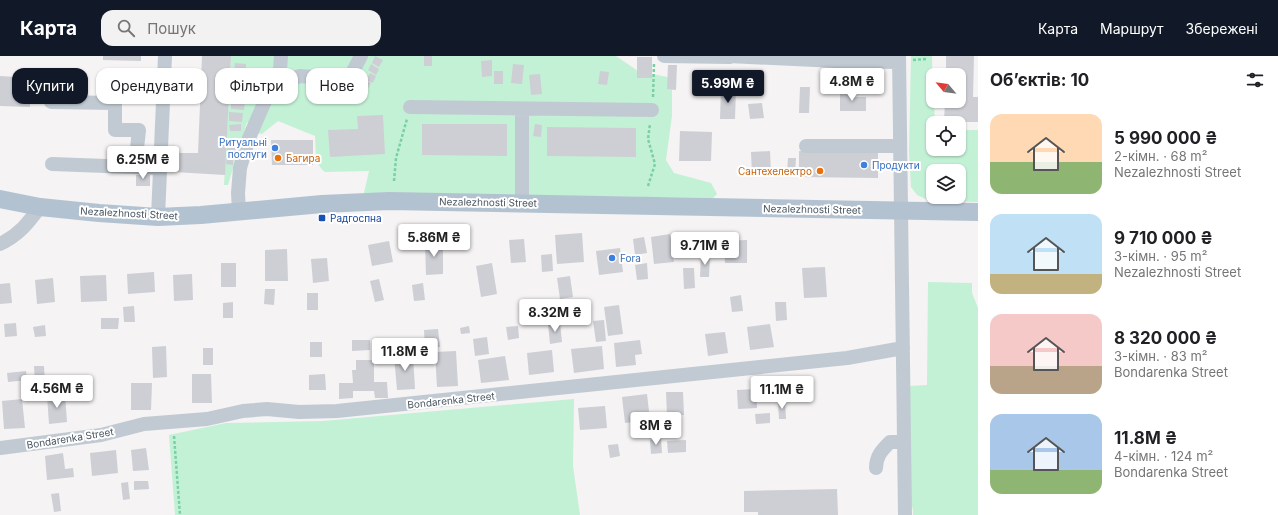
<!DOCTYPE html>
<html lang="uk">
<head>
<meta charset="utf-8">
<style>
  :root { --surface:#fff; --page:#f2f2f2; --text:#202124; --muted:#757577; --accent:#111827 }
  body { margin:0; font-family:Inter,sans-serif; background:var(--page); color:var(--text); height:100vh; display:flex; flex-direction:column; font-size:15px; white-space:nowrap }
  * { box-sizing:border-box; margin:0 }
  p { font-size:13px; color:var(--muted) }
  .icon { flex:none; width:22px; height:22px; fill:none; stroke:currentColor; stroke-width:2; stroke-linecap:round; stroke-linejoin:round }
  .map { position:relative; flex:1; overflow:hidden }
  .side { display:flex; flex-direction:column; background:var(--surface); width:300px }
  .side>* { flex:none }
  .guide { position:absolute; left:12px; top:12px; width:380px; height:36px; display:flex; gap:8px }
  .needle { width:26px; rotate:299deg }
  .tools { position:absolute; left:926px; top:12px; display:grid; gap:8px }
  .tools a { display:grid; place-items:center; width:40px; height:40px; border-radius:8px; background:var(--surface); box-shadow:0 1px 3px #0004; font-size:20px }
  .price { position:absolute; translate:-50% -34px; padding:0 9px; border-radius:4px; background:#fff; color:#222; font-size:13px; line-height:26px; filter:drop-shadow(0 1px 2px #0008) }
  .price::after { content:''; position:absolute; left:50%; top:24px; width:12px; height:9px; margin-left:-6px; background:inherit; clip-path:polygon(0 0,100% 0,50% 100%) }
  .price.on { background:var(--accent); color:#fff }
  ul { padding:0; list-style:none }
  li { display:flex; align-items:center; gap:12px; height:100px; padding:0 12px }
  li span { display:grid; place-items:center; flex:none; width:112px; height:80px; border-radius:12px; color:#555 }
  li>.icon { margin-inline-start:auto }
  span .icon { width:48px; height:48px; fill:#fffc; stroke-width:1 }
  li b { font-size:17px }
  h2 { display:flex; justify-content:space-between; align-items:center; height:48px; padding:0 12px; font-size:17px }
  .chip { padding:0 14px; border-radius:12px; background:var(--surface); box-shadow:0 1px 3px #0004; font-size:14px; line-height:36px }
  .chip.on { background:var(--accent); color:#fff }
  header { display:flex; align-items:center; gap:24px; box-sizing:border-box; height:56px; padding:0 20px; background:var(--accent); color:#fff }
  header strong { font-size:19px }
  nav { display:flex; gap:22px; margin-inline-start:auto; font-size:14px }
  .search { width:280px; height:36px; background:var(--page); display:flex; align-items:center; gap:10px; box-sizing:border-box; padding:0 14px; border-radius:12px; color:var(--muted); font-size:15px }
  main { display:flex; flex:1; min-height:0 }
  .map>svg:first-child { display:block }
</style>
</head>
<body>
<header>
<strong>Карта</strong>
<div class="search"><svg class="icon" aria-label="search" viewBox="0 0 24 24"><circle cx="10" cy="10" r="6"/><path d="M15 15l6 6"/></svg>Пошук</div>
<nav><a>Карта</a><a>Маршрут</a><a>Збережені</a></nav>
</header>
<main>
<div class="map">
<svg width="978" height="459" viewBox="0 0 978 459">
  <rect width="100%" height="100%" fill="#f5f3f3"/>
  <path fill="#c3f1d5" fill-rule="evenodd" d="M231,0H616L638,15L672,22V60L666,104L674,117L711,127L717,138L713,142L364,137L369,115L325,116C314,108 316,93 315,80L278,65L262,78L257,77L247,66L228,129H224Z
    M911,0H932L933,45H934L935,67H933V93H959V74H978V146L942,145L926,143L917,139L911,131L909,97ZM933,115H959V141H933Z
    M928,226L972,227V237L978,252V459H913V454L905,428L909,330L927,329Z
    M574,343L573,410L580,459H175L169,379L226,367L323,365Z"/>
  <path fill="#cdcfd5" d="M103,0H141V5L103,4Z
    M202,0H231L225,119L174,116L175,97H198Z
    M375,0L383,4L379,11L372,7Z
    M424,0H432V10H424Z
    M946,0H974L973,41H978V66H944L945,45H959V19H946Z
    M637,1H652V22H637Z
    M492,4V20L482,21L481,5Z
    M235,7L246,8V16L234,15Z
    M371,8L379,13L376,19L368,14Z
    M513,8L524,9L522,28L511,27Z
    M668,9H677L676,34L667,33Z
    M494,15H503V28H494Z
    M600,15L609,16L607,29L598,28Z
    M233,17L246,18L245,25L232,24Z
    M370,17L376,20L373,27L366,24Z
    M830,17H839V28H830Z
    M540,18L542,38L531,39L529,19Z
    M0,20L31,22L30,51L0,50Z
    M363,23L371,27L367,34L359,31Z
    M234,26H245V33H234Z
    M355,30L365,35L361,43L352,38Z
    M800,31H810L809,57H799Z
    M721,33H736L735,63H720Z
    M231,34L245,35L244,43H230Z
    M840,34H849V41H866V55H840Z
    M231,45L245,46L244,54L231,53Z
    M762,47L764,62L750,63L748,48Z
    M229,56L243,57L242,66L229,65Z
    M383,59L385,98L330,101L328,74L358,73L357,60Z
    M241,68V75H230L229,69Z
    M422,68H507V100L422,99Z
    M535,68L542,69L541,81L533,80Z
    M547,71L636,72V101L547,100Z
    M680,75L712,76L711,105H679Z
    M271,84H313V109H272Z
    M227,87L237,88V95H227Z
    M770,95L771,118L752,119L751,96Z
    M799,95L878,96V122L799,121Z
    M227,97H233V109L226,108Z
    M788,102H796L795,117H787Z
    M136,119H150V130H136Z
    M582,177L584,206L557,208L555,179Z
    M670,178L674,206L654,208L651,181Z
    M644,181L647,197L635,199L633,183Z
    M524,183L526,206L511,207L509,184Z
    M747,184V207H725L724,185Z
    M389,185L393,206L372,210L368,189Z
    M425,186H443V218L426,219Z
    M620,192L623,216L599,219L596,195Z
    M287,193L288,225H265V194Z
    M552,198L553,215L542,216L541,199Z
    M701,199H710L709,221H700Z
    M327,202L329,225L313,227L311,203Z
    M221,207H236V231H221Z
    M492,207L497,238L481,241L476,210Z
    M647,207L648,223L637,224L635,209Z
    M825,211L827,241L804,242L802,212Z
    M683,212H694L695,232L684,233Z
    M154,216L155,236L128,238L127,218Z
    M192,218L193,244L174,245L173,219Z
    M106,219L107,245L81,246L80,220Z
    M570,220L573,241L560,243L557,222Z
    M53,222L55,246L37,248L35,224Z
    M379,223L384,244L375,246L370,225Z
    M10,227L12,247L0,248V228Z
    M423,227L425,244L414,245L412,229Z
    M265,233H275L274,249L264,248Z
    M307,237H318V254H307Z
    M741,239L743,255L732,256L730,241Z
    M233,246V262H223V247Z
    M775,246H786L787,264L776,265Z
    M619,249L623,278L608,280L604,251Z
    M134,250L135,266H124L123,251Z
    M101,262H119L118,273H101Z
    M604,264L606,285L596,286L593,265Z
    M16,267L17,280L5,281L4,268Z
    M560,267L562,286L550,288L548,268Z
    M770,268L774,291L750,294L747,271Z
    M45,269L46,280L35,281L33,271Z
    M469,270L470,277L461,278L460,272Z
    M518,270L519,282L508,284L506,271Z
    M438,273L440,291L425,292L424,274Z
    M725,276L728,297L708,300L705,278Z
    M487,281L489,298L475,300L473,283Z
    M352,284H370V294L352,295Z
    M640,284L642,298L635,299L636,309L616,311L614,287Z
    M310,286H322V301H310Z
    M166,290L167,321L153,322L152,291Z
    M602,290L604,313L574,317L571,293Z
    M203,292H213V309H203Z
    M552,294L554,316L529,319L527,297Z
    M456,295L458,330L437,331L435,296Z
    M413,299L415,333L397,334L394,300Z
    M505,300L509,324L481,327L478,304Z
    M356,304H374V326H387L388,342H375L374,335H353V342L339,343V327H353L352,314H356Z
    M34,310H44L45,327L35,328Z
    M26,315L27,324L8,326L7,317Z
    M192,318H211L212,347H192Z
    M325,318L326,334H309V319Z
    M131,327H152L151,354H131Z
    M756,333L757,352L738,353L737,334Z
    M666,336H683L684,359L667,360Z
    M65,338L67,366L49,368L47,340Z
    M647,338L650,364L625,367L622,341Z
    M22,343L25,372L4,373L2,345Z
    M785,344L786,363H779L778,345Z
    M605,350L607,372L580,374L578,352Z
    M770,357V367L756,368L755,358Z
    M661,383L662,397L651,398L650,384Z
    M686,384V396L668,397L667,385Z
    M618,388L620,400L610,402L608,389Z
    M146,392L149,414L133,415L131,394Z
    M116,394L118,417L92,420L90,397Z
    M63,397L65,413L73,412L74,421L47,424L45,400Z
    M134,425H148L149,433L134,434Z
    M128,426L130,443L123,444L121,427Z
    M837,433L838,459H758V456H744V435Z
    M59,437L61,455L54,456L51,438Z"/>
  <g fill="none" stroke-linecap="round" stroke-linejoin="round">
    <path stroke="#7ad0a6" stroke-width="2.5" stroke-dasharray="3 2" stroke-linecap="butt" d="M913,4L926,3
      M653,41L654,8
      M394,125L396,102L407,63
      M648,130L655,108L648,83L650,68
      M174,380L180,459"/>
    <path stroke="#c1cad2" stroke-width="14" d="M664,0L730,1
      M729,0L836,5L899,6
      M899,0L905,459
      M279,27L281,0
      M51,46L115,47V74H139L135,111
      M410,51L652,54
      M522,53V147
      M806,90H900
      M52,108L160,112
      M239,156L238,137L240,112L249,82L265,45L279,27L300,20L336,23L351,19L361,0
      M158,161L165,0
      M0,188C19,179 28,167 40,151
      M0,392L101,379L144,368L207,363L243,355L267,353L299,356L337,355L847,302L903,292
      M876,412C876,400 882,394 890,386H903"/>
    <path stroke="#b3c2d1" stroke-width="18" d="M0,143L40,151L99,157L158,161L201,159L322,148L389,145L978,156"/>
  </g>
  <g fill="#3f7fe0" stroke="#fff" stroke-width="1.5">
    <circle cx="275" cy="92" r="4"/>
    <circle cx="864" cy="109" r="4"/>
    <circle cx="612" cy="202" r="4"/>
  </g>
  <g fill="#e8710a" stroke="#fff" stroke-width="1.5">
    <circle cx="278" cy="102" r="4"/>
    <circle cx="820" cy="115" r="4"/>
  </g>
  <rect fill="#1a4fb4" stroke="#fff" stroke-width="1.5" x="318" y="158" width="8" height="8" rx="2"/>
  <g text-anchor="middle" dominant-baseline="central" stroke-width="4" stroke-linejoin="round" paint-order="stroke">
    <g font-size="10" fill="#366cbe" stroke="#fff" text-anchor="start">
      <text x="267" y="86" text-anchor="end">Ритуальні<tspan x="267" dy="12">послуги</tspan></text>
      <text x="872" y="109">Продукти</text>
      <text x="620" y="202">Fora</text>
    </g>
    <g font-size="10" fill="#c56008" stroke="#fff" text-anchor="start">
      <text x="286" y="102">Багира</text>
      <text x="812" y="115" text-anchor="end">Сантехелектро</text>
    </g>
    <g font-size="10" fill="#4a5661" stroke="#fff">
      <text transform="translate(488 146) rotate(1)">Nezalezhnosti Street</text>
      <text transform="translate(812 153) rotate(1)">Nezalezhnosti Street</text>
      <text transform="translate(129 157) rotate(3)">Nezalezhnosti Street</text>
      <text transform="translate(451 344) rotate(-6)">Bondarenka Street</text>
      <text transform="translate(70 382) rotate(-9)">Bondarenka Street</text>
    </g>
    <g font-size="10" fill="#164399" stroke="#fff" text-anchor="start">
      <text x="330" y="162">Радгоспна</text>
    </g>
  </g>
</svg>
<div class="tools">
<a><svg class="needle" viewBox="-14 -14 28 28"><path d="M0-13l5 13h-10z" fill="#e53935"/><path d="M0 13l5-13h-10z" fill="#757577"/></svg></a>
<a><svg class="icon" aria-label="locate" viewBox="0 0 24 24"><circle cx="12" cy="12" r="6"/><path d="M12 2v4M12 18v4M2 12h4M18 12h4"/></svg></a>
<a><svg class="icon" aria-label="layers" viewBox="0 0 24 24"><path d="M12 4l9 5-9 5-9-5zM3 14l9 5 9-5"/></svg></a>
</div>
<b class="price" style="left:852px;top:46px">4.8M ₴</b>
<b class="price on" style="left:728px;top:48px">5.99M ₴</b>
<b class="price" style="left:143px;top:124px">6.25M ₴</b>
<b class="price" style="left:434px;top:202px">5.86M ₴</b>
<b class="price" style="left:705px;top:210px">9.71M ₴</b>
<b class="price" style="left:555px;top:277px">8.32M ₴</b>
<b class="price" style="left:405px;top:316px">11.8M ₴</b>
<b class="price" style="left:57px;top:353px">4.56M ₴</b>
<b class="price" style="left:782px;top:354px">11.1M ₴</b>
<b class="price" style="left:656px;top:390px">8M ₴</b>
<div class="guide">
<a class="chip on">Купити</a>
<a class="chip">Орендувати</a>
<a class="chip">Фільтри</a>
<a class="chip">Нове</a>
</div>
</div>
<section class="side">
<h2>Об’єктів: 10<svg class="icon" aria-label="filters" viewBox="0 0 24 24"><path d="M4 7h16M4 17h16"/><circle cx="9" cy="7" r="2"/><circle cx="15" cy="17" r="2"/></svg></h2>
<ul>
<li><span style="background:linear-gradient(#ffd9b3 60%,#8fb573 0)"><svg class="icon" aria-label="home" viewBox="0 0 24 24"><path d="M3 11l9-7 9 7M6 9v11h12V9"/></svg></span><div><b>5 990 000 ₴</b><p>2-кімн. · 68 m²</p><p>Nezalezhnosti Street</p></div></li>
<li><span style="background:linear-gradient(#bfe0f5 75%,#c2b280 0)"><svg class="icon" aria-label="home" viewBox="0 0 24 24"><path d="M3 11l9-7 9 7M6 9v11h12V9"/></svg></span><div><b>9 710 000 ₴</b><p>3-кімн. · 95 m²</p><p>Nezalezhnosti Street</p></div></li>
<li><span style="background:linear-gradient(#f6c9c9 65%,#b9a48a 0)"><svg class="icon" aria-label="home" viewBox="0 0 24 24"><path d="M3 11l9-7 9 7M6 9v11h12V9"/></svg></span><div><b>8 320 000 ₴</b><p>3-кімн. · 83 m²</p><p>Bondarenka Street</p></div></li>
<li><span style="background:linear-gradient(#a9c7e8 70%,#8fb573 0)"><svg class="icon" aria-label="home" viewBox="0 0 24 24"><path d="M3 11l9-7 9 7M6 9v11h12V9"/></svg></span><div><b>11.8M ₴</b><p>4-кімн. · 124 m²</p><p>Bondarenka Street</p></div></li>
</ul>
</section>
</main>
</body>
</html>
